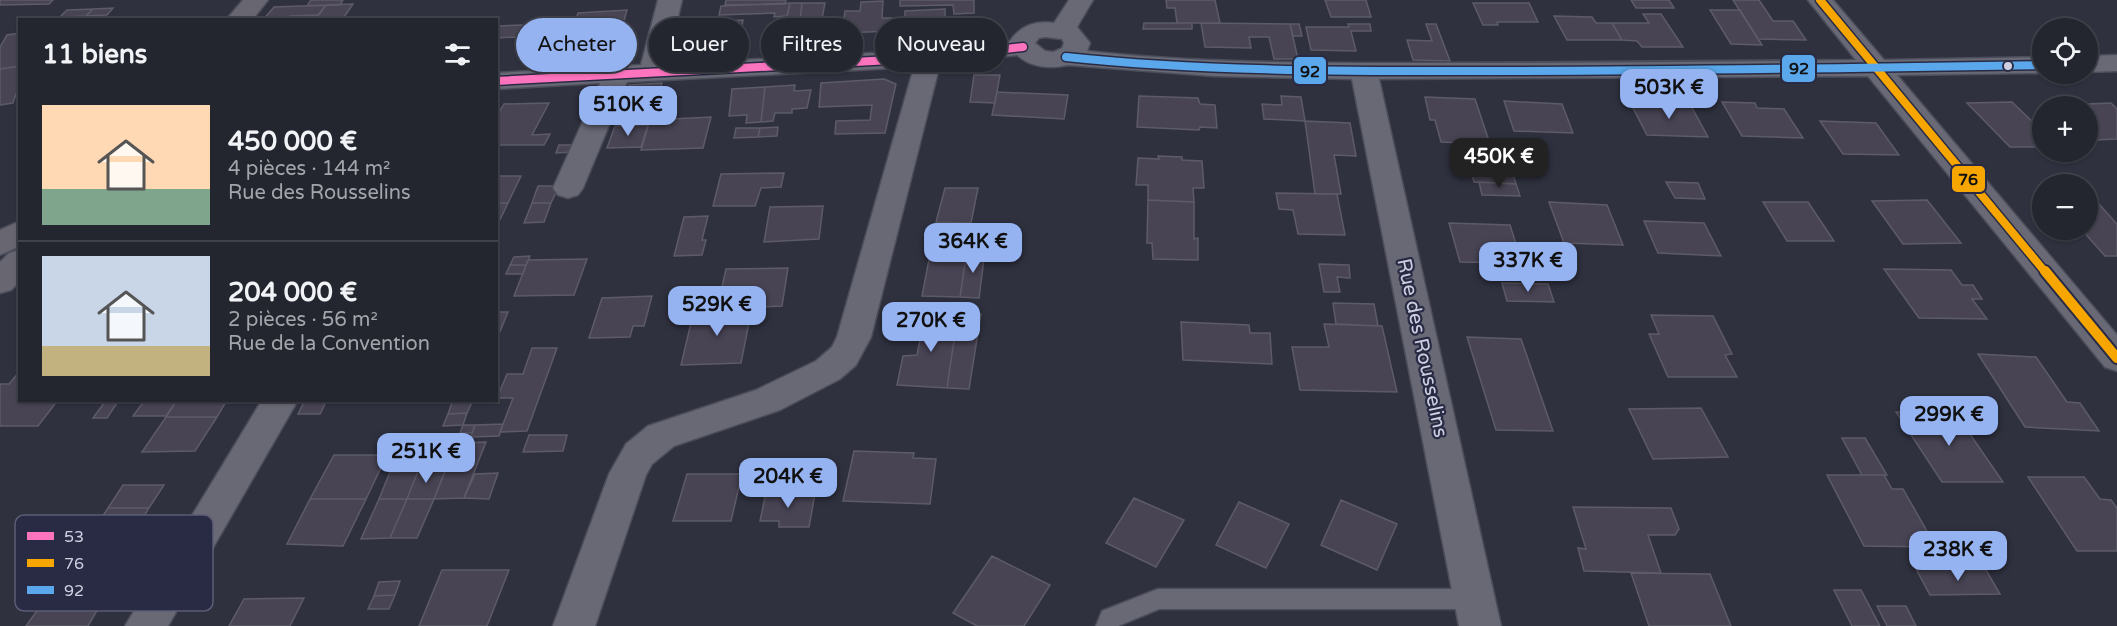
<!DOCTYPE html>
<html lang="fr">
<head>
<meta charset="utf-8">
<style>
  :root { --surface:#23252f; --page:#2f313b; --text:#f1f3f6; --muted:#a3a5aa; --line:#40424b; --accent:#95b2f1 }
  body { margin:0; font-family:"Varela Round",sans-serif; background:var(--page); color:var(--text); height:100vh; display:flex; flex-direction:column; font-size:22px; white-space:nowrap }
  * { box-sizing:border-box; margin:0 }
  p { font-size:20px; color:var(--muted) }
  .icon { flex:none; width:33px; height:33px; fill:none; stroke:currentColor; stroke-width:2; stroke-linecap:round; stroke-linejoin:round }
  .map { position:relative; flex:1; overflow:hidden }
  .details { position:absolute; left:18px; top:18px; width:480px; height:384px; display:flex; flex-direction:column; background:var(--surface); border-radius:0px; box-shadow:0 2px 4px #0004,0 0 0 2px var(--line) }
  .details>* { flex:none }
  .banner { position:absolute; left:516px; top:18px; width:570px; height:54px; display:flex; gap:12px }
  .controls { position:absolute; left:2032px; top:18px; display:grid; gap:12px }
  .controls a { display:grid; place-items:center; width:66px; height:66px; border-radius:50%; background:var(--surface); box-shadow:0 2px 4px #0004,0 0 0 2px var(--line); font-size:30px }
  .price { position:absolute; translate:-50% -51px; padding:0 14px; border-radius:12px; background:var(--accent); color:#111; font-size:20px; line-height:39px; filter:drop-shadow(0 2px 3px #0008) }
  .price::after { content:''; position:absolute; left:50%; top:36px; width:18px; height:14px; margin-left:-9px; background:inherit; clip-path:polygon(0 0,100% 0,50% 100%) }
  .price.on { background:#222; color:#fff }
  ul { padding:0; list-style:none }
  li { display:flex; align-items:center; gap:18px; height:150px; padding:0 24px }
  li+li { border-top:2px solid var(--line) }
  li span { display:grid; place-items:center; flex:none; width:168px; height:120px; border-radius:0px; color:#555 }
  li>.icon { margin-inline-start:auto }
  span .icon { width:72px; height:72px; fill:#fffc; stroke-width:1 }
  li b { font-size:26px }
  h2 { display:flex; justify-content:space-between; align-items:center; height:72px; padding:0 24px; font-size:26px }
  .pill { padding:0 21px; border-radius:27px; background:var(--surface); box-shadow:0 2px 4px #0004,0 0 0 2px var(--line); font-size:21px; line-height:54px }
  .pill.on { background:var(--accent); color:#111 }
  .map>svg:first-child { display:block }
</style>
</head>
<body>
<div class="map">
<svg width="2117" height="626" viewBox="0 0 2117 626">
  <rect width="100%" height="100%" fill="#2f313f"/>
  <path fill="#484454" stroke="#5e5b68" stroke-width="1.5" d="M0,0H53L49,4L0,5Z
    M311,0H343L340,5L307,6Z
    M726,0H786L785,4L725,5Z
    M900,0H974V13L954,14L953,5L900,6Z
    M1166,0H1215L1220,23H1177L1175,8H1167Z
    M1325,0H1366L1371,17H1331Z
    M1631,0H1669L1674,8H1636Z
    M1733,0H1759L1773,21H1793L1806,40L1758,39Z
    M883,1L882,18H892V31L842,33L845,11H860L861,2Z
    M790,3L787,16L774,17L775,13L719,15L721,6Z
    M790,3H802L800,20H786Z
    M802,3H825L822,19L800,20Z
    M1473,3H1529L1538,22H1497L1498,25H1483Z
    M353,4L342,20H315L326,5Z
    M326,5L318,15L290,16L287,20H263L274,7Z
    M113,8L107,15L86,16L93,9Z
    M93,9L86,16L60,17L67,10Z
    M945,9V29L905,30V11Z
    M627,10L622,28H613L608,43L556,44L560,34L572,33L578,13Z
    M1710,10H1740L1762,45L1731,44Z
    M1643,14H1661L1683,47H1642L1637,41L1622,40L1612,23H1649Z
    M1554,16L1592,17L1596,23H1612L1622,40H1567Z
    M743,20L738,47L698,49L705,22Z
    M1144,23H1192V29H1143Z
    M1201,23L1290,24L1298,59H1274L1269,37H1249L1251,48L1205,47Z
    M1290,24H1299L1302,36H1293Z
    M1348,24H1370L1371,31H1351L1356,51L1311,50L1306,27H1349Z
    M1426,24H1436L1450,61L1413,60L1407,40L1432,41Z
    M522,25L517,37L496,38V26Z
    M20,33V66L0,69V47L7,35Z
    M20,66V93L16,94L13,103L0,105V69Z
    M974,75H1000L995,103L970,102Z
    M884,79L896,84L885,133L835,134L836,121L870,120L872,105L819,107L821,83Z
    M662,83L653,111H620L629,85Z
    M795,85L794,91L811,90L807,108L792,109V113H775L773,121L761,122L765,87Z
    M765,87L761,122L746,123L747,115L729,116L732,89Z
    M997,92L1068,95L1064,119L992,115Z
    M1139,96L1198,98L1200,104L1215,105L1217,128L1200,127L1199,130L1137,127Z
    M1281,96L1301,97L1305,121L1264,119L1262,104L1282,105Z
    M1425,97L1475,99L1490,144L1441,142L1435,120H1430Z
    M1504,101L1562,104L1573,133L1514,131Z
    M1630,102L1690,104L1708,137L1647,135Z
    M1722,102L1755,103L1757,108L1784,109L1803,138L1742,136Z
    M2012,102L2043,132V147H2010L1967,103Z
    M549,103L532,135L550,134L544,145H496V118L504,104Z
    M2111,103L2117,109V139L2095,140L2088,134V107H2091L2088,104Z
    M673,116L672,119L711,117L703,148L641,150L651,117Z
    M1305,121L1350,123L1356,156L1334,155L1341,194H1315Z
    M1820,121L1876,123L1899,155L1843,154Z
    M648,125L641,147L607,148L615,126Z
    M778,127L777,136L758,137L760,128Z
    M736,128H760L758,137L734,138Z
    M559,145H574L572,152L556,153Z
    M1158,156L1182,157V160L1202,161L1204,188H1193L1194,202L1148,200V185H1136L1138,158L1159,159Z
    M1469,167H1511L1516,184L1474,182Z
    M784,173L781,187L761,188L755,206H713L721,174Z
    M496,176H521L508,203H496Z
    M1479,182L1516,184L1520,196L1482,195Z
    M1666,182L1698,183L1705,199L1675,198Z
    M538,186H559L551,203H532Z
    M945,188H978L971,223L936,222Z
    M1276,193L1337,194L1345,235L1298,234L1293,210L1279,209Z
    M1148,200L1194,202V239L1198,238V260L1153,259L1152,243H1147Z
    M1927,200L1961,243L1903,244L1872,201Z
    M1549,202L1607,205L1623,245L1564,243Z
    M1763,202H1808L1834,241H1787Z
    M496,203H508L496,228Z
    M532,203H551L544,222L524,223Z
    M2088,204H2099L2117,224V256H2105L2082,230H2088Z
    M823,206L819,239L764,242L770,207Z
    M708,216L702,240H706L702,255L674,256L684,217Z
    M1644,221L1704,223L1721,256L1658,253Z
    M1449,223L1510,225L1522,263L1460,262Z
    M931,249L967,250L960,297L922,296Z
    M967,250L985,251L979,298L960,297Z
    M530,256L526,265H510L514,257Z
    M587,259L574,295L514,296L528,260Z
    M1319,264L1349,265L1350,278L1337,277L1340,292H1324Z
    M510,265H526L523,274H506Z
    M788,268L782,306L717,309L726,269Z
    M1884,269L1951,270L1962,285H1973L1982,299H1972L1987,319L1919,318Z
    M1502,283L1548,284L1554,302L1507,301Z
    M652,296L644,326H633L630,337L589,338L602,298Z
    M1333,303L1374,304L1378,326L1336,324Z
    M752,308L741,363L681,365L694,310Z
    M926,311L958,313L947,388L897,385L903,356L917,355Z
    M496,312H508L499,334H496Z
    M958,313L981,314L969,389L947,388Z
    M1651,315L1713,316L1732,354L1725,355L1737,377H1668L1649,334H1659Z
    M1181,322L1249,325L1250,333H1270L1272,364L1183,360Z
    M1324,324L1382,326L1397,392L1300,390L1292,347H1329Z
    M1467,337L1521,339L1553,431L1496,430Z
    M532,348H557L527,431L500,432L513,398H497L507,374H523Z
    M1978,354L2036,357L2067,402L2080,403L2099,431L2025,427Z
    M20,371V400H58L38,426H0V384H9Z
    M145,400H177L166,416H133Z
    M177,400H227L217,417H166Z
    M305,400H327L320,414H298Z
    M453,400H473L467,413L448,414Z
    M104,403H117L107,418H93Z
    M1701,408L1728,457L1653,459L1629,409Z
    M1954,411L2003,482H1942L1896,412Z
    M467,413L463,425L443,426L448,414Z
    M166,417H217L195,451L142,452Z
    M503,424L499,436L471,437L475,425Z
    M463,425H475L472,433H460Z
    M529,435H567L563,451L523,452Z
    M1842,438H1865L1887,475H1862Z
    M486,442L464,498L434,499L456,443Z
    M854,451L914,453L913,458L936,459L930,504L843,501Z
    M334,455H387L366,499H310Z
    M446,469L434,499H407L418,471Z
    M418,471L407,499H379L390,472Z
    M498,473L489,499L464,498L475,474Z
    M687,474H742L731,521H673Z
    M1827,475H1884L1892,489H1903L1936,547L1864,546Z
    M2028,477H2084L2100,499L2111,500L2117,508V551H2077Z
    M123,485H164L149,508H108Z
    M766,492L815,494L809,527H779V521H760Z
    M1134,498L1184,520L1156,567L1106,543Z
    M310,499H366L343,546L287,544Z
    M379,499H407L390,538L361,539Z
    M407,499H434L417,538H390Z
    M1341,500L1397,524L1377,570L1321,545Z
    M1239,502L1289,524L1266,568L1216,545Z
    M1573,507L1671,508L1679,529L1675,535H1648L1661,573L1584,571L1578,548L1586,549Z
    M108,508H149L115,563L123,562L110,583L115,582L99,607L39,608L58,578H62Z
    M992,556L1050,585L1024,626H977L953,613Z
    M1916,569L1986,570L2000,594L1930,595Z
    M442,570H509L487,626H419Z
    M1631,573L1710,574L1731,626H1649Z
    M400,581L395,595L374,596L379,582Z
    M1834,590H1861L1880,626H1852Z
    M395,595L389,609H368L374,596Z
    M304,598L290,626H229L244,599Z
    M1877,606H1906L1916,626H1887Z
    M99,607L88,626H26L39,608Z"/>
  <g fill="none" stroke-linecap="round" stroke-linejoin="round">
    <defs>
      <path id="service" d="M1158,589H1474L1482,592L1485,599L1482,606L1474,609H1159L1118,626H1096L1102,611Z"/>
      <path id="minor" d="M658,0H682L667,64L929,50L1010,41C1020,26 1036,20 1054,23L1069,0H1093L1077,27L1090,43L1087,51C1205,64 1325,63 1444,63C1581,63 1718,62 1856,60L1808,0H1833L1884,60L2043,57V73L1897,75L2117,335V371L2105,367L1868,76L1379,79L1501,626H1459L1352,79L1214,76L1068,65C1051,69 1031,68 1017,55L940,64L871,337L856,365L840,379L780,410L674,446L652,464L646,475L595,626H553L609,474L626,444L648,426L756,390L816,361L832,347L837,337L914,67L627,82L583,188L578,195L568,198L558,195L553,188L600,83L496,89V73L641,65ZM1045,37L1062,39L1064,43L1062,48L1053,52L1045,51L1035,43L1039,38Z
        M2117,55V71L2088,72V56Z
        M262,400H298L168,626H125Z"/>
      <path id="secondary" d="M243,0H268L252,20H226Z
        M20,221V246L0,255V230Z
        M20,250V281L11,290L0,293V262L9,253Z"/>
    </defs>
    <use href="#service" stroke="#4c4d5b" stroke-width="3"/>
    <use href="#minor" stroke="#4c4d5b" stroke-width="3"/>
    <use href="#secondary" stroke="#4c4d5b" stroke-width="3"/>
    <use href="#service" fill="#686975" fill-rule="evenodd"/>
    <use href="#minor" fill="#686975" fill-rule="evenodd"/>
    <use href="#secondary" fill="#676671" fill-rule="evenodd"/>
    <defs>
      <path id="bus-1" d="M496,81L929,58L1023,47"/>
      <path id="bus-2-far1" d="M1820,0L2046,273"/>
      <path id="bus-2" d="M2045,271L2117,358"/>
      <path id="bus-3" d="M1066,57C1208,72 1350,71 1493,71C1676,71 1860,68 2043,65"/>
    </defs>
    <use href="#bus-1" stroke="#292b45" stroke-width="11"/>
    <use href="#bus-2-far1" stroke="#292b45" stroke-width="11"/>
    <use href="#bus-2" stroke="#292b45" stroke-width="14"/>
    <use href="#bus-3" stroke="#292b45" stroke-width="11"/>
    <use href="#bus-1" stroke="#fc73be" stroke-width="8"/>
    <use href="#bus-2-far1" stroke="#f7a600" stroke-width="8"/>
    <use href="#bus-2" stroke="#f7a600" stroke-width="10"/>
    <use href="#bus-3" stroke="#5aa8eb" stroke-width="8"/>
  </g>
  <circle fill="#ced0e2" stroke="#292b45" stroke-width="2" cx="2008" cy="66" r="5"/>
  <g text-anchor="middle" dominant-baseline="central" stroke-width="4.5" stroke-linejoin="round" paint-order="stroke">
    <g font-size="20" fill="#ced0e2" stroke="#292b45">
      <text transform="translate(1422 348) rotate(78)">Rue des Rousselins</text>
    </g>
  </g>
  <rect x="15" y="515" width="198" height="96" rx="9" fill="#292b45" stroke="#5b5d74" stroke-width="1.5"/>
  <rect x="27" y="532" width="27" height="8" fill="#fc73be"/>
  <rect x="27" y="559" width="27" height="8" fill="#f7a600"/>
  <rect x="27" y="586" width="27" height="8" fill="#5aa8eb"/>
  <g font-size="16" fill="#ced0e2">
    <text x="64" y="542">53</text>
    <text x="64" y="569">76</text>
    <text x="64" y="596">92</text>
  </g>
  <g stroke="#292b45" stroke-width="2">
    <rect x="1781" y="54" width="35" height="29" rx="6" fill="#5aa8eb"/>
    <rect x="1293" y="56" width="34" height="29" rx="6" fill="#5aa8eb"/>
    <rect x="1951" y="165" width="35" height="28" rx="6" fill="#f7a600"/>
  </g>
  <g font-size="16" text-anchor="middle" font-weight="bold" fill="#111">
    <text x="1799" y="74">92</text>
    <text x="1310" y="77">92</text>
    <text x="1968" y="185">76</text>
  </g>
</svg>
<div class="controls">
<a><svg class="icon" aria-label="locate" viewBox="0 0 24 24"><circle cx="12" cy="12" r="6"/><path d="M12 2v4M12 18v4M2 12h4M18 12h4"/></svg></a>
<a>+</a>
<a>−</a>
</div>
<b class="price" style="left:1669px;top:120px">503K €</b>
<b class="price" style="left:628px;top:137px">510K €</b>
<b class="price on" style="left:1499px;top:189px">450K €</b>
<b class="price" style="left:973px;top:274px">364K €</b>
<b class="price" style="left:1528px;top:293px">337K €</b>
<b class="price" style="left:717px;top:337px">529K €</b>
<b class="price" style="left:931px;top:353px">270K €</b>
<b class="price" style="left:1949px;top:447px">299K €</b>
<b class="price" style="left:426px;top:484px">251K €</b>
<b class="price" style="left:788px;top:509px">204K €</b>
<b class="price" style="left:1958px;top:582px">238K €</b>
<div class="banner">
<a class="pill on">Acheter</a>
<a class="pill">Louer</a>
<a class="pill">Filtres</a>
<a class="pill">Nouveau</a>
</div>
<section class="details">
<h2>11 biens<svg class="icon" aria-label="filters" viewBox="0 0 24 24"><path d="M4 7h16M4 17h16"/><circle cx="9" cy="7" r="2"/><circle cx="15" cy="17" r="2"/></svg></h2>
<ul>
<li><span style="background:linear-gradient(#ffd9b3 70%,#7fa58c 0)"><svg class="icon" aria-label="home" viewBox="0 0 24 24"><path d="M3 11l9-7 9 7M6 9v11h12V9"/></svg></span><div><b>450 000 €</b><p>4 pièces · 144 m²</p><p>Rue des Rousselins</p></div></li>
<li><span style="background:linear-gradient(#c9d6e8 75%,#c2b280 0)"><svg class="icon" aria-label="home" viewBox="0 0 24 24"><path d="M3 11l9-7 9 7M6 9v11h12V9"/></svg></span><div><b>204 000 €</b><p>2 pièces · 56 m²</p><p>Rue de la Convention</p></div></li>
</ul>
</section>
</div>
</body>
</html>
